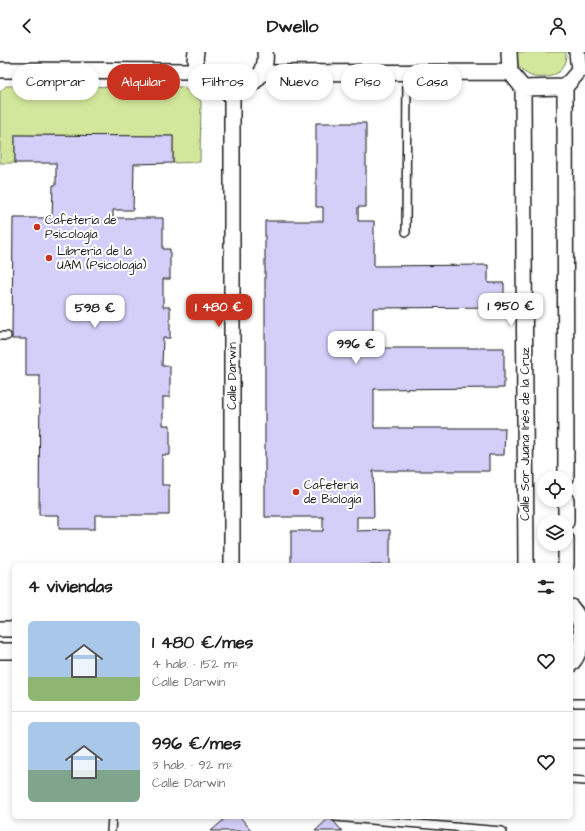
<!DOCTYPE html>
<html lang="es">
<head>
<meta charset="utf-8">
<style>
  :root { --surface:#fff; --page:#f6f6f6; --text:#222; --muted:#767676; --line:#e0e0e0; --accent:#c8321e }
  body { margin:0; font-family:"Architects Daughter",sans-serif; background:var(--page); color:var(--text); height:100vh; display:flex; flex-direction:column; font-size:15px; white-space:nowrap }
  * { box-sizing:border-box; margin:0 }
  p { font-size:13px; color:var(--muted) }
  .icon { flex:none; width:22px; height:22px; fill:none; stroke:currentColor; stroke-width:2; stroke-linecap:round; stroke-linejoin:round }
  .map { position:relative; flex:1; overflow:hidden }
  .drawer { position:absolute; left:12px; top:511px; width:561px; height:256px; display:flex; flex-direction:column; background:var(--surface); border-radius:6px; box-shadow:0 2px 6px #0003 }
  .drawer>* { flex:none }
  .banner { position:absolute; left:12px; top:12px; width:561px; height:36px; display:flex; gap:8px }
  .buttons { position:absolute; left:537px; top:419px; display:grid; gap:8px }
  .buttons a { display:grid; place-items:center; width:36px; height:36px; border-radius:50%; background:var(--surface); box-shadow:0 2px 6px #0003; font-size:20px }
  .price { position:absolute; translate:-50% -34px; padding:0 9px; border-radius:8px; background:#fff; color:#222; font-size:13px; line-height:26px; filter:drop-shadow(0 1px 2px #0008) }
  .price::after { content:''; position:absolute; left:50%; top:24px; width:12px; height:9px; margin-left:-6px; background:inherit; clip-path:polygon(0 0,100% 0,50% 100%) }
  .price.selected { background:var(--accent); color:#fff }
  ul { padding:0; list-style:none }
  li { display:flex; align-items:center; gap:12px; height:100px; padding:0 16px }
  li+li { border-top:1px solid var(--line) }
  li span { display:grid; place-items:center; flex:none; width:112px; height:80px; border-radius:6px; color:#555 }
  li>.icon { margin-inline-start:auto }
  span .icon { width:48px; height:48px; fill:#fffc; stroke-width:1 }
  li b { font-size:17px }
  h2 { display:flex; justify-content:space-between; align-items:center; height:48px; padding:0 16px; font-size:17px }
  .chip { padding:0 14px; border-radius:18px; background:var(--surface); box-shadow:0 2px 6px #0003; font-size:14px; line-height:36px }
  .chip.selected { background:var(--accent); color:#fff }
  header { display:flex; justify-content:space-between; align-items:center; height:52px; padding:0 16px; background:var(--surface); font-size:18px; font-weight:800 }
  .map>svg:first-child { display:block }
</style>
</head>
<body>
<header><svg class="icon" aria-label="back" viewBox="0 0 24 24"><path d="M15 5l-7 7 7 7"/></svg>Dwello<svg class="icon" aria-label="person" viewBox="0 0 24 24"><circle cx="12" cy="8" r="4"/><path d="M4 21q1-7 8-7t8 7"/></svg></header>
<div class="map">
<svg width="585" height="779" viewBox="0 0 585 779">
  <rect width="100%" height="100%" fill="#fff"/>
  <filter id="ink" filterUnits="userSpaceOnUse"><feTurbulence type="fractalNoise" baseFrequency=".025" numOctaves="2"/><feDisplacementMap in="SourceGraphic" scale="8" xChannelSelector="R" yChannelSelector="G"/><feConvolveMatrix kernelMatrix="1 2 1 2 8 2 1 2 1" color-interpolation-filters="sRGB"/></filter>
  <g filter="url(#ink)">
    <path fill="#d2e79c" stroke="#77825c" d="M517,0H566C567,21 550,29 531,24C526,22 522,18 518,15L516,5Z
      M6,34L183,35L201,49L200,110L173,111V84L15,83V111H0V40Z"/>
    <path fill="#d3cff8" stroke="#1c1c1c" d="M316,71H366V155H358V169H374V214L488,213V231H504V255L373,256V296H504V336L374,337V376H505L504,403H489V419H373L374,465H357V479L390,478V513H291V479H323V465H265V169H323V155H316Z
      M15,83L173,84V111L134,112L133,158H113V166H163V197H170V227H163V255H170V286H163L162,314H170V345H163V373H170V403H162V433H169V463H95V477H59V463H39L40,324H26V287H12L13,166H52L53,133H56V111H15Z
      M227,765H240L252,779H211Z
      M330,765L342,779H315Z"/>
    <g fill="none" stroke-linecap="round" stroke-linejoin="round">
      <defs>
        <path id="lane" d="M406,180L407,20
          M0,284H7
          M571,651H585
          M571,692H585
          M571,728L585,729
          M335,765L502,779
          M111,779L112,765"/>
        <path id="street" d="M196,0C194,9 196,17 201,24C221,54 270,36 265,0
          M509,0L510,20L523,36L565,35L579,19L577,0
          M0,18L198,19
          M261,21L510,20
          M565,35L566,426
          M523,36L526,513
          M232,40V513
          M566,448V470
          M566,487V513
          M571,555C585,570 585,596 571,612
          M0,577H14
          M0,599H14"/>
      </defs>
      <use href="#lane" stroke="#1c1c1c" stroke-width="10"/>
      <use href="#street" stroke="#1c1c1c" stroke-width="18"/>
      <use href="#lane" stroke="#fff" stroke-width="7"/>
      <use href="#street" stroke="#fff" stroke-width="15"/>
    </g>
  </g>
  <g fill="#c8321e" stroke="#fff" stroke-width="1.5">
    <circle cx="37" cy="175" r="4"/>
    <circle cx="49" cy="206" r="4"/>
    <circle cx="296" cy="440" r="4"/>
  </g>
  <g text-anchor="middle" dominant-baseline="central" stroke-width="4" stroke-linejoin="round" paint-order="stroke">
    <g font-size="12" fill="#1c1c1c" stroke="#fff" text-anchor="start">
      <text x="45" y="168">Cafetería de<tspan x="45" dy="14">Psicología</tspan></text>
      <text x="57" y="199">Librería de la<tspan x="57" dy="14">UAM (Psicología)</tspan></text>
      <text x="304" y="433">Cafetería<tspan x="304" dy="14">de Biología</tspan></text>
    </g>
    <g font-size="12" fill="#1c1c1c" stroke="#fff">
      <text transform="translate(232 324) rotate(-90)">Calle Darwin</text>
      <text transform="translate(525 382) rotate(-90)">Calle Sor Juana Inés de la Cruz</text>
    </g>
  </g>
</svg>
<div class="buttons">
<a><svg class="icon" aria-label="locate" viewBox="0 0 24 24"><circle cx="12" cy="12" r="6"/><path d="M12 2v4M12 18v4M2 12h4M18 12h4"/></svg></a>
<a><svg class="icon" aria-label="layers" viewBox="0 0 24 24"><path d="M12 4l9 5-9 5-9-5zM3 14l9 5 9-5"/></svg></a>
</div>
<b class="price" style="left:511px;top:275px">1 950 €</b>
<b class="price selected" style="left:219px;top:276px">1 480 €</b>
<b class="price" style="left:95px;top:277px">598 €</b>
<b class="price" style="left:356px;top:313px">996 €</b>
<div class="banner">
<a class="chip">Comprar</a>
<a class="chip selected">Alquilar</a>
<a class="chip">Filtros</a>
<a class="chip">Nuevo</a>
<a class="chip">Piso</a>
<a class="chip">Casa</a>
</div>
<section class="drawer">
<h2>4 viviendas<svg class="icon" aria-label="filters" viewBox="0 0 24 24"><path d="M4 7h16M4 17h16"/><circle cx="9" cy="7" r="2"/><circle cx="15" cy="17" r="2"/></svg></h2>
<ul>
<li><span style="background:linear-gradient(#a9c7e8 70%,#8fb573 0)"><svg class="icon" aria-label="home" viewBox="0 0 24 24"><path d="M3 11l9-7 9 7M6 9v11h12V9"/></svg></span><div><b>1 480 €/mes</b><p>4 hab. · 152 m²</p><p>Calle Darwin</p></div><svg class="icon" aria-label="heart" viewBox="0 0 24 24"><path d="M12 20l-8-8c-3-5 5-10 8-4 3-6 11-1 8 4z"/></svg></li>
<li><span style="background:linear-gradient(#a9c7e8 60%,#7fa58c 0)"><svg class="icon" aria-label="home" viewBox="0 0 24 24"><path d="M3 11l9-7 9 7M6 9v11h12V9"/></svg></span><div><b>996 €/mes</b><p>3 hab. · 92 m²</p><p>Calle Darwin</p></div><svg class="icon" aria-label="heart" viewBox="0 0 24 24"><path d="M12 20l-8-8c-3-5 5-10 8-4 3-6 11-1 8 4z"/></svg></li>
</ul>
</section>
</div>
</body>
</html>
